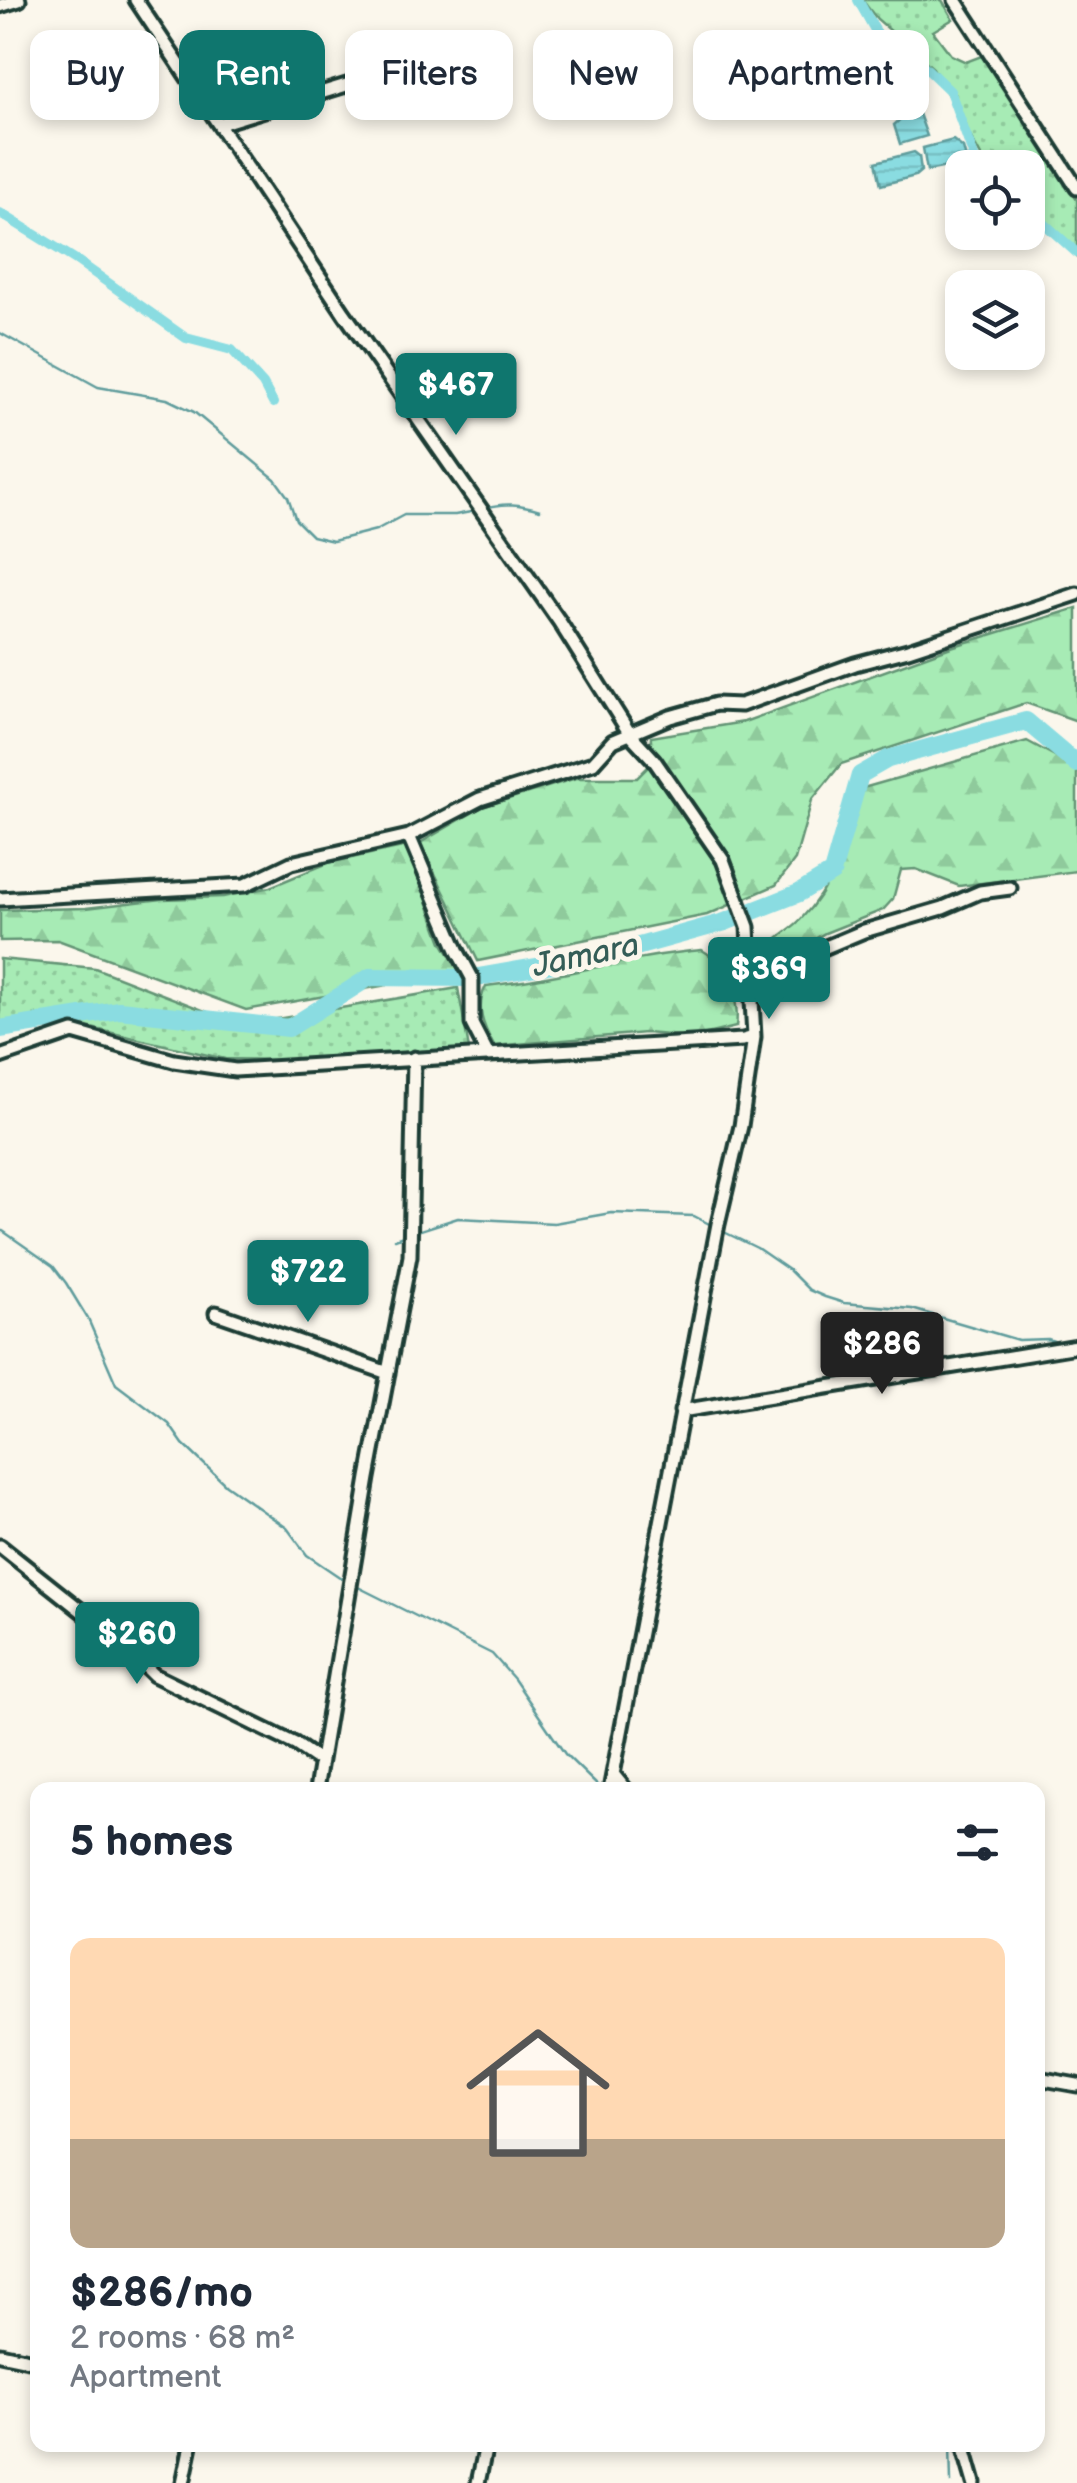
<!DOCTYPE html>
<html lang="en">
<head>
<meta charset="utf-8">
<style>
  :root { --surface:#fff; --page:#f2f2f3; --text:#1f2937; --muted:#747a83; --accent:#0f766e }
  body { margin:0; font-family:"Balsamiq Sans",sans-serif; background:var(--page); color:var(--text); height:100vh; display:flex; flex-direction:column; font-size:38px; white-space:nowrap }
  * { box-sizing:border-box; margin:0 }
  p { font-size:32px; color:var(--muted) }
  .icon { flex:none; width:55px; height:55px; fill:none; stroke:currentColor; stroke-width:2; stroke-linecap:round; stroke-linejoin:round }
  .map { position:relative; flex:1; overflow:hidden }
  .details { position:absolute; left:30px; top:1782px; width:1015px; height:670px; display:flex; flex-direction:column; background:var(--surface); border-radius:20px; box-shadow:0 5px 15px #0003 }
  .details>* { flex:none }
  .banner { position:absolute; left:30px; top:30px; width:1018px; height:90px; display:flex; gap:20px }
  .tools { position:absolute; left:945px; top:150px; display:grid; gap:20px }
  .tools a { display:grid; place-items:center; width:100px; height:100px; border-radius:20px; background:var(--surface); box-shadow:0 5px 15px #0003; font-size:50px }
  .price { position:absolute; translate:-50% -85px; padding:0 22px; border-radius:10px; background:var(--accent); color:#fff; font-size:32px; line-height:65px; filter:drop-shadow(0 2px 5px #0008) }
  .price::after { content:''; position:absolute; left:50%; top:60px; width:30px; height:22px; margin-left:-15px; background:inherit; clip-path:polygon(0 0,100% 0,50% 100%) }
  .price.selected { background:#222; color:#fff }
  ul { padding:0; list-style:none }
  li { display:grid; align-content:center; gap:20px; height:530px; padding:0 40px }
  li span { display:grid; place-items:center; height:310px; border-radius:20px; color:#555 }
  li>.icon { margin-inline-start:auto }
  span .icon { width:180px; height:180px; fill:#fffc; stroke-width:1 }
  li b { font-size:42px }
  h2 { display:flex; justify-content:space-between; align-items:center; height:120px; padding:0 40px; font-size:42px }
  .pill { padding:0 35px; border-radius:20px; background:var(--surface); box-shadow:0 5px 15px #0003; font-size:35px; line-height:90px }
  .pill.selected { background:var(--accent); color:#fff }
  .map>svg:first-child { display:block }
</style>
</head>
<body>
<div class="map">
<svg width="1077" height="2483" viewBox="0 0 1077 2483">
  <defs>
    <pattern id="grass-dots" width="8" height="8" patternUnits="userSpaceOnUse" patternTransform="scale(2.5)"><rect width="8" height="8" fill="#a7ebb5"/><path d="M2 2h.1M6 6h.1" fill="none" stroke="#8fca9c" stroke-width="1.8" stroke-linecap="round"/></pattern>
    <pattern id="forest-firs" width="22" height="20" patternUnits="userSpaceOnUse" patternTransform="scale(2.5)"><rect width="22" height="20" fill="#a7ebb5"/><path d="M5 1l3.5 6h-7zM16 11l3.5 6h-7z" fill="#8fca9c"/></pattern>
    <pattern id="water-rules" width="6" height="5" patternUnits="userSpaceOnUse" patternTransform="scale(2.5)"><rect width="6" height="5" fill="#8adce1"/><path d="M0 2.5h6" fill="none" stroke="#77bec2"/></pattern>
  </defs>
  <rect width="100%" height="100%" fill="#fbf7ec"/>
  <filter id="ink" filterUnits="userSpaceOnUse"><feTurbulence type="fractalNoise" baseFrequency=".01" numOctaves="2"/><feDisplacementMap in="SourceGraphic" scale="20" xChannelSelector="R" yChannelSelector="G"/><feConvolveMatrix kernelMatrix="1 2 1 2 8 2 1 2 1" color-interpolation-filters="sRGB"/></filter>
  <g filter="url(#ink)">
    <path fill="url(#grass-dots)" stroke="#639474" stroke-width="2.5" d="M862,0H942L953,19L933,31L951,55L966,62L984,55L1077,200V257L1050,226L1028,208V168L987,167L933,68L877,19Z
      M0,959L95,968L241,1025L458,988L469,1049L279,1060L225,1059L91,1028L0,1021Z"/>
    <path fill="url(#forest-firs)" stroke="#639474" stroke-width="2.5" d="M1077,608V721L1026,703L841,764L812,800L795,860L776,885L707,915L478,961L420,843L482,807L576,778H637L649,766L651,737L744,722L951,647Z
      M1027,741L1077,768V871L959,886L916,869L901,870L893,899L883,910L825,933L777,961L766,950C776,936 790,931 801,919C834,885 849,836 856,790Z
      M407,846L442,942L460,972L246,1010L58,940L0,941V910L86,908L162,899L223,897L270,887L328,863Z
      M702,950C727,964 740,999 736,1027L694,1037L645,1033L494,1046C483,1026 475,1008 486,986C559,979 629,956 702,950Z"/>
    <path fill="url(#water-rules)" stroke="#5f9c9c" stroke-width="2.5" d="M918,111L927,136L900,144L894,125L905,115Z
      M953,140L963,148L966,159L961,164L927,171L923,148Z
      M914,152L919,156L921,171L915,176L881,185L876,162Z"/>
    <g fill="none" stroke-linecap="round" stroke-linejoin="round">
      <path stroke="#5f9c9c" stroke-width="2.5" d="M0,333L98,387L167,399L194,412L275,479L288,497L296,520L312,536L333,541L376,530L404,515H455L476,511
        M484,508C505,502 520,504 540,510
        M0,1229L53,1266L66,1283L88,1319L116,1384L169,1424L183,1444L226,1485L287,1528L307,1555L344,1580
        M722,1231L757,1248L789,1270L809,1290L825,1297L844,1303L912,1309L1018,1340L1048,1339L1062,1344
        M414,1232L458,1218L554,1223L611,1213L694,1216L715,1227
        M395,1239L406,1235
        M356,1586L492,1654L514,1679L565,1754L602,1790
        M950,2445L951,2483"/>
      <path stroke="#8adce1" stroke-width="10" d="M858,0L879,37L925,67L950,91L978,168
        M1028,209L1077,253
        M0,213L76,260L186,338L232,350L263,384L273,403"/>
      <path stroke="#8adce1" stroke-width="18" d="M0,1029L119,1010L289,1028L370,977L472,978L607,955L725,922L799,893L832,873L860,775L888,759L1026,721L1077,764"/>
      <defs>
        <path id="street" d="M136,0L344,313L559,621L630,734L654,760L723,860L748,927L754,1037
          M955,0L1077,188
          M0,6L19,0
          M219,124L366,79
          M409,836L458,952L472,978V1024L487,1053
          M0,899L245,885L291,863L409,836L480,799L593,763L613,741L670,717L716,704L741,705L855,664L908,650L1077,594
          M753,990L821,949L864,931L943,908L980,892L1010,888
          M0,1057L73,1032L174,1061L235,1070L743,1040L754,1037L741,1126L718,1224L610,1790
          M216,1313L388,1373
          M681,1411L1077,1346
          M0,1546L117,1639L154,1675L295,1744L320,1761
          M613,1774L626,1790
          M316,1790L368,1478L410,1256L414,1058
          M1038,2078L1077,2085
          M0,2354L38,2362
          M963,2445L974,2483
          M183,2483L191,2445
          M478,2483L486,2445"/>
      </defs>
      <use href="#street" stroke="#1f3d34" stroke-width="19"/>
      <use href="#street" stroke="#fbf7ec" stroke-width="11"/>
    </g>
  </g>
  <g text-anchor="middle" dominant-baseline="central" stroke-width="10" stroke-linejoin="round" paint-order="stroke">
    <g font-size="32" font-style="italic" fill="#345d57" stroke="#fbf7ec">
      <text transform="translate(586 956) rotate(-12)">Jamara</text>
    </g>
  </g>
</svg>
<div class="tools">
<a><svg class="icon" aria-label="locate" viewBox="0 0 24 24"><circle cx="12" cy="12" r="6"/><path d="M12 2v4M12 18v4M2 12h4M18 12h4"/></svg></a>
<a><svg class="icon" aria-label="layers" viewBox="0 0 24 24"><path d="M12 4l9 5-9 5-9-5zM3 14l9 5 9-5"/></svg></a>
</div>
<b class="price" style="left:456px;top:438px">$467</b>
<b class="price" style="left:769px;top:1022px">$369</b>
<b class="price" style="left:308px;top:1325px">$722</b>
<b class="price selected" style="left:882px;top:1397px">$286</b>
<b class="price" style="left:137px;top:1687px">$260</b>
<div class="banner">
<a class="pill">Buy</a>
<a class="pill selected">Rent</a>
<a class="pill">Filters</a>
<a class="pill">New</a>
<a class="pill">Apartment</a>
</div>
<section class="details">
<h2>5 homes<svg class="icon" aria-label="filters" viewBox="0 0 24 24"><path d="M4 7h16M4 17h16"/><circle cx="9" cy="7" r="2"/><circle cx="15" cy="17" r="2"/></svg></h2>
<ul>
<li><span style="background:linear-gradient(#ffd9b3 65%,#b9a48a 0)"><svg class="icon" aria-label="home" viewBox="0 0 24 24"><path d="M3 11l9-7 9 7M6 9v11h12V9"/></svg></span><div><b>$286/mo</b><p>2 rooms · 68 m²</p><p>Apartment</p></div></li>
</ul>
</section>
</div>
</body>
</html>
